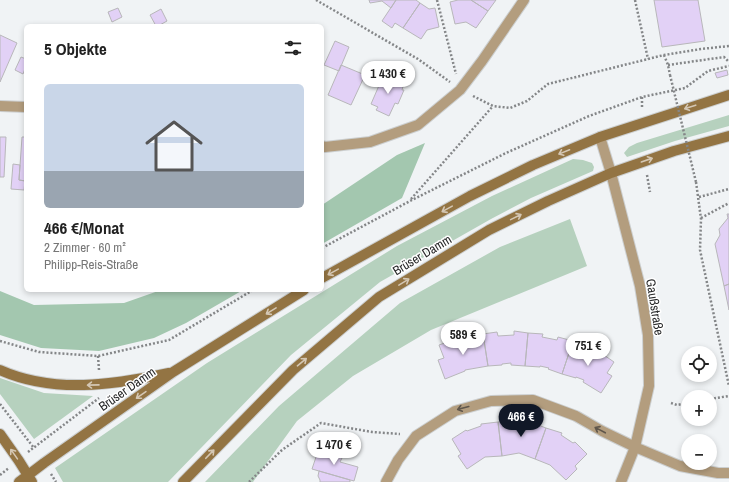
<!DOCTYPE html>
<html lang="de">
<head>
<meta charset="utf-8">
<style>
  :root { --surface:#fff; --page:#f6f6f6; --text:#222; --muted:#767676; --accent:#111827 }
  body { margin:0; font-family:"Archivo Narrow",sans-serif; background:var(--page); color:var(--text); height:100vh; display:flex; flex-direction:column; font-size:15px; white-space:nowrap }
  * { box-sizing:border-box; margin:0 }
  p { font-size:13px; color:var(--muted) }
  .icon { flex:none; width:22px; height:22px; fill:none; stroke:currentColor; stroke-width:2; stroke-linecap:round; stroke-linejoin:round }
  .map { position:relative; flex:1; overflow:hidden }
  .sheet { position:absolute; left:24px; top:24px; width:300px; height:268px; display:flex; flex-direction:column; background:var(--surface); border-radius:6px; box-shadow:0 2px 6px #0003 }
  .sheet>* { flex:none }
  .fabs { position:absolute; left:681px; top:346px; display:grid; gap:8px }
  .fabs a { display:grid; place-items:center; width:36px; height:36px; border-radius:50%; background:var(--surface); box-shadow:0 2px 6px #0003; font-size:20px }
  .price { position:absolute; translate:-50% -34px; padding:0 9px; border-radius:14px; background:#fff; color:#222; font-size:13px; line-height:26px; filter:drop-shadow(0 1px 2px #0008) }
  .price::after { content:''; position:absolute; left:50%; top:24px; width:12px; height:9px; margin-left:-6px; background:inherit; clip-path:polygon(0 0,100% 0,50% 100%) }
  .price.active { background:var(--accent); color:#fff }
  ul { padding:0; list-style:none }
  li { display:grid; align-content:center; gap:8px; height:212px; padding:0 20px }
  li span { display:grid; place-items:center; height:124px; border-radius:6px; color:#555 }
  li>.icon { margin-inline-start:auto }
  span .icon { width:72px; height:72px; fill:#fffc; stroke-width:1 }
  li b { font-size:17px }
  h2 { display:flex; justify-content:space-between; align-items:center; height:48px; padding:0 20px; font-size:17px }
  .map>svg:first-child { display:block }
</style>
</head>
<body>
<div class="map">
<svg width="729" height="482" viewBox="0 0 729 482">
  <rect width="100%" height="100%" fill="#f0f3f5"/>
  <path fill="#b6d1be" d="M729,115V126L675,141L627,157L624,153L629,147L637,143Z
    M573,159L583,160L592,163L594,167L593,171L531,198L491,219L380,282L291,355L168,482H63L55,468L207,363L397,246L492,196Z
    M570,219L587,266L431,330L353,376L297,421L253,482H205L279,406L400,303L500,247Z
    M0,378L44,393L93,396L34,439L0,394Z"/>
  <path fill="#a3c7af" d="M425,143L402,198L322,244V205L397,155Z
    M161,290H243L186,323L154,338L99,351L41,348L0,335V291L34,305L124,303Z"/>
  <path fill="#e2d1f6" stroke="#b8b7ba" d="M369,0H396L391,8L382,1L370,3Z
    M396,0H416L420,3L403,28L395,23L392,28L382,21Z
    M458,0H471L488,11L476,28L466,22L455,24L450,2Z
    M471,0H496L488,11Z
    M654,0H698L705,41L662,47Z
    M420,3L429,9L435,8L439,27L427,30L421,39L403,28Z
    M118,8L122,17L112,22L108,12Z
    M161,9L167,21L158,26H156L150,15Z
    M0,35L17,43L0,82Z
    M335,41L349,47L339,71L324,65Z
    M21,57L26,59V66L23,74L15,70Z
    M341,65L365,75L351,105L328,95Z
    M727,70L728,75L717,78L715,73Z
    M384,74L404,83L402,90H404L398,104L395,103L389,116L376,110L378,107L371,104Z
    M0,137H6L4,177H0Z
    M22,137H26V181L19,180Z
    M13,164L20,165L19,180L25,181L24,190L11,189Z
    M727,214H729V284L724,286L715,244L720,235L719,229L728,218Z
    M729,284V310L724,286Z
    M514,331L528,333L525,366L511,365V363L502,364V365L488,366L483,334L497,332L498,336L514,335Z
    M528,333L543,334L542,337L557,340L558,337L573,341L562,374L548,369L549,368L540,366V367L525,366Z
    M483,334L488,366L465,370V371L445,379L438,360L444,358L439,345L453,340L454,343L469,340V336Z
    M573,341L587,346L586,350L599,356L601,353L614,362L607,373L612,376L601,393L583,382L584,380L576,377V378L562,374Z
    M514,421L515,423L529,424L530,422L546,428L535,459L519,453L502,456L498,422Z
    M498,422L502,456L485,457L467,469L458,456L461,454L452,439L466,430L467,431L481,426V424Z
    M546,428L562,433L561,435L573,443L575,442L587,454L575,466L577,469L566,480L550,465L535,459Z
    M318,451L342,458L340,462L358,467L354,481L312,469Z
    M319,471L350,480V482H320V480L318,476Z"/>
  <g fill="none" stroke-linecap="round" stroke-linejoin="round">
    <defs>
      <path id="street" d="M0,106L26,107
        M600,137L611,173L640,286L648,335L649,386L635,447L621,482
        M322,146L325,147L370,142L418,125L460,90L482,61L524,0
        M386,482L398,460L416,436L455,411L491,401L533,400L576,416L602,431L635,447L680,466L718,473H729"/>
      <path id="secondary" d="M322,278L470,196L533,165L600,137L729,95
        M0,370C54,394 113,385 169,373
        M0,434L19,461L32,482
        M19,482L44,463L173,372L304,290
        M183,482L293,370L379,297L489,230L548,201L611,173L674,151L729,136"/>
    </defs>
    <use href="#street" stroke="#cccfd0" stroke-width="12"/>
    <use href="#secondary" stroke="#cccfd0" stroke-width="12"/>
    <path stroke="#848688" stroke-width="2.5" stroke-dasharray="2 2" stroke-linecap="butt" d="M316,0L418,59L450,82
      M437,0L456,74
      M635,0L648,59
      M664,55L668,65L670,75
      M668,65L724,57L729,62
      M473,96L493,106L510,108L527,101L548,84L664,55L701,49L729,46
      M642,97V109
      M647,175L650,192
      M696,182L701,219L700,250L729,386
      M699,197L729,189
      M411,199L493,106
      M701,218L729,203
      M322,248L410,201L506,153L589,116L642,97L685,88L708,71L729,66
      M0,341L39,352L98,356L169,340L253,290
      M98,356L99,370
      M710,399L729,396
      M671,403L677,405L688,403
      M0,404L34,448
      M28,452L99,398
      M51,474L56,482
      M0,475L9,468
      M249,482L282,450L321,423L372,432L400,434"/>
    <use href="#street" stroke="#b39d7e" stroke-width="10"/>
    <use href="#secondary" stroke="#937443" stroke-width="10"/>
    <path stroke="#848688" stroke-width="2.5" stroke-dasharray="2 2" stroke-linecap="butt" d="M670,75L696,182"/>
  </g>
  <defs><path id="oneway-shaft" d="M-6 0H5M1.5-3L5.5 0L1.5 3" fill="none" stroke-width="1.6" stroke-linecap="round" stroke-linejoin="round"/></defs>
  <g stroke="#d4c7b4">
    <use href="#oneway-shaft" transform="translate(690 107) rotate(162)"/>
    <use href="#oneway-shaft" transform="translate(564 152) rotate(158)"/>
    <use href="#oneway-shaft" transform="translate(647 160) rotate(-19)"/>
    <use href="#oneway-shaft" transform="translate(447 209) rotate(151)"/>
    <use href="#oneway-shaft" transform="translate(516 217) rotate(-26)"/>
    <use href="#oneway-shaft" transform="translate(333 272) rotate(151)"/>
    <use href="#oneway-shaft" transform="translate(404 282) rotate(-31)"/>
    <use href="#oneway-shaft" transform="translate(271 311) rotate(148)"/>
    <use href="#oneway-shaft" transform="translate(302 362) rotate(-40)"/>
    <use href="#oneway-shaft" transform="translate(93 385) rotate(179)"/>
    <use href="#oneway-shaft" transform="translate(141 395) rotate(145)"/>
    <use href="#oneway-shaft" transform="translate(14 454) rotate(-125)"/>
    <use href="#oneway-shaft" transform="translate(210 454) rotate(-46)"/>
  </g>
  <g stroke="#60574c">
    <use href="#oneway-shaft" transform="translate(463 408) rotate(165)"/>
    <use href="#oneway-shaft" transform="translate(600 430) rotate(-152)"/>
  </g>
  <g text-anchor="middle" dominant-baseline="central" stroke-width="3" stroke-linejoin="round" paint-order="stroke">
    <g font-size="13" fill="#28292a" stroke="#fff">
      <text transform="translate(422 255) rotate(-31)">Brüser Damm</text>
      <text transform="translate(655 307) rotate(81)">Gaußstraße</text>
      <text transform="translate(127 389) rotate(-35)">Brüser Damm</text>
    </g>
  </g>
</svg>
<div class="fabs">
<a><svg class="icon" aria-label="locate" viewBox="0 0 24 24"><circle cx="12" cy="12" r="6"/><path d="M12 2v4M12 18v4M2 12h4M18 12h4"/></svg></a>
<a>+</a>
<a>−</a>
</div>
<b class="price" style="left:388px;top:95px">1 430 €</b>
<b class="price" style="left:463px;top:356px">589 €</b>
<b class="price" style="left:588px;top:367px">751 €</b>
<b class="price active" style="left:521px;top:438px">466 €</b>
<b class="price" style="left:334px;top:466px">1 470 €</b>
<section class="sheet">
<h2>5 Objekte<svg class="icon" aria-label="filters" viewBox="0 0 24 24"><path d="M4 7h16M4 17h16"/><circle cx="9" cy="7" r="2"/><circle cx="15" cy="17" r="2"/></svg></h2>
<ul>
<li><span style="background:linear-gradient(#c9d6e8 70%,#9aa5b1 0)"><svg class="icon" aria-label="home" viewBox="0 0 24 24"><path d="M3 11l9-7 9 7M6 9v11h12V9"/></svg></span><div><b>466 €/Monat</b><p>2 Zimmer · 60 m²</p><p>Philipp-Reis-Straße</p></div></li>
</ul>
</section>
</div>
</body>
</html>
